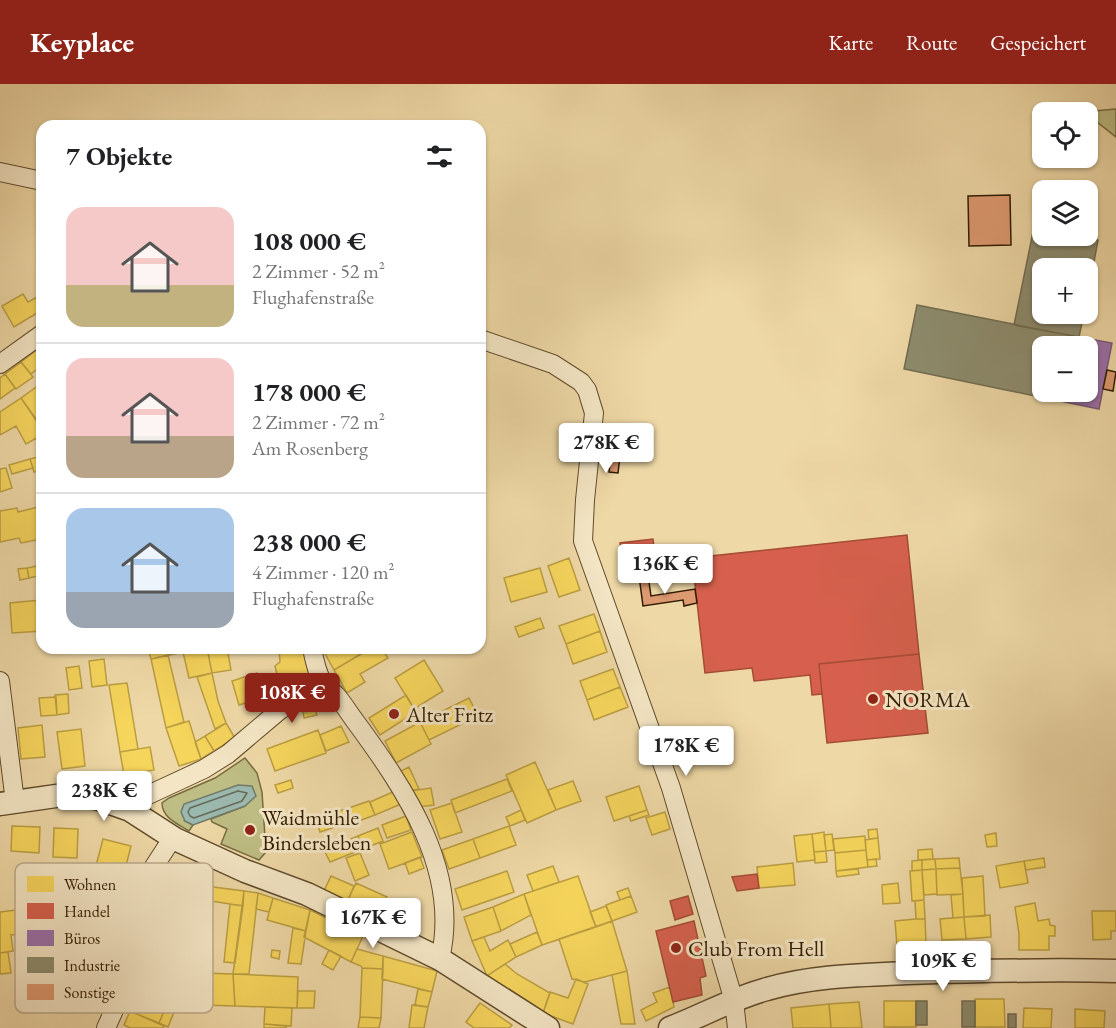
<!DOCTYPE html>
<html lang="de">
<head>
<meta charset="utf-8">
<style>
  :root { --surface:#fff; --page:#f2f2f2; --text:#202124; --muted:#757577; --line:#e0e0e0; --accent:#8f2418 }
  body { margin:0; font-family:"EB Garamond",serif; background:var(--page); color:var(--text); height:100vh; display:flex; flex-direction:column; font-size:22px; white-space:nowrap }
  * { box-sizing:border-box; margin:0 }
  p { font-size:20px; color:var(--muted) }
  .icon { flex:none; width:33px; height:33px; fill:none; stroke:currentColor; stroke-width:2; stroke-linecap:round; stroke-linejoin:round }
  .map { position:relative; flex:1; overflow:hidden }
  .panel { position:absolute; left:36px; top:36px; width:450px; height:534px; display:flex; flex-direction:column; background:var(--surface); border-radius:18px; box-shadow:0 2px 4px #0004 }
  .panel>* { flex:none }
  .tools { position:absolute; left:1032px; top:18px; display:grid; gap:12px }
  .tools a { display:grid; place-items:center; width:66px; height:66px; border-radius:12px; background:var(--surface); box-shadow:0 2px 4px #0004; font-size:30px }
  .price { position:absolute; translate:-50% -51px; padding:0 14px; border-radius:6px; background:#fff; color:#222; font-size:20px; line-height:39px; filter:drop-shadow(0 2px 3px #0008) }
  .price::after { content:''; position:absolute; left:50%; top:36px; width:18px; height:14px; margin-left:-9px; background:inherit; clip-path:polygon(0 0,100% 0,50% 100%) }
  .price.active { background:var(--accent); color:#fff }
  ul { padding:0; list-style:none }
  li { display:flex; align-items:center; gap:18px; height:150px; padding:0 30px }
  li+li { border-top:2px solid var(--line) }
  li span { display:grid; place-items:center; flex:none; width:168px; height:120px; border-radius:18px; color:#555 }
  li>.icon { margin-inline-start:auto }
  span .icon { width:72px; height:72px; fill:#fffc; stroke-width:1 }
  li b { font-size:26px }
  h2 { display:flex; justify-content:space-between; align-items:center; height:72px; padding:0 30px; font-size:26px }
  header { display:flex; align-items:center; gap:36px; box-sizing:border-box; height:84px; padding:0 30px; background:var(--accent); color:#fff }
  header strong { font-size:28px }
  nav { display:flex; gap:33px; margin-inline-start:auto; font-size:21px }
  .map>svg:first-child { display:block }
</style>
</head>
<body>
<header>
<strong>Keyplace</strong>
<nav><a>Karte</a><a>Route</a><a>Gespeichert</a></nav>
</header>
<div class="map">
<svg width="1116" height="944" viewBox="0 0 1116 944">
  <rect width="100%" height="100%" fill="#eed8a6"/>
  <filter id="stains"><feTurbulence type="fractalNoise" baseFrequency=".00333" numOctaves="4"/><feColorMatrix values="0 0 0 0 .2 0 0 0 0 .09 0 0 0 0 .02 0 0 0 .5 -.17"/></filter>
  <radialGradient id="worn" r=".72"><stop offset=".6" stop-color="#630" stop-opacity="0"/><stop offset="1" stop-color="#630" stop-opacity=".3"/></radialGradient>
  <path fill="#bebd83" stroke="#786c42" stroke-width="1.5" d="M1116,25V53L1088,31V28H1083Z
    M245,674L257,689L262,708L266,768L259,776L221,760L227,745L212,738L211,735L245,722L185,737L193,741L189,747C178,740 162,734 162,719L169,714L215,694Z
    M110,696L136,698L143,703L119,712L107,708Z"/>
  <path fill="#9bb8ae" stroke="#717a69" stroke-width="1.5" d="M238,701L252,702L256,712L245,722L193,741L185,737L181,728L184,720Z"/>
  <path fill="#f6d55c" stroke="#bb9e41" stroke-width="1.5" d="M23,210L28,218L41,211L42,226L14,243L2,222Z
    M39,264L42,269V281L31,290L21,278Z
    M21,278L33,293L16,305L5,290Z
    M5,290L15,304L0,315V294Z
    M42,299V331L36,335L21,314Z
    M21,314L42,345V351L26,360L16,342L0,351V328Z
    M42,372V386L34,388L30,375Z
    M30,375L33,384L12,390L9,381Z
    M6,384L12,404L0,408V385Z
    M42,422V455L21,459L19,454L0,458V427L17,424L18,428Z
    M569,474L580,506L559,513L548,482Z
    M42,481V491L29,494L27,484Z
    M27,484L29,494L20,496L18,485Z
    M540,484L547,508L511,518L504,494Z
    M40,516L42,547L12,549L10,519Z
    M594,530L600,547L566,560L559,542Z
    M540,534L544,544L519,553L515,543Z
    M600,547L607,568L573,580L566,560Z
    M148,564H201L151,575Z
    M201,564H207L212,589L189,594L183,568Z
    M207,564H227L231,586L212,589Z
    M279,564H306L309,594L282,611L275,582L280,578Z
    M322,564H371L334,586Z
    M371,564H381L388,574L360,590L365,598L347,609L334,586Z
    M168,571L184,638L166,644L151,575Z
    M104,575L107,601L92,603L89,577Z
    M424,576L443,607L414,625L395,594Z
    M79,582L82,604L69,606L66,584Z
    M613,585L620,603L587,616L580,597Z
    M212,589L218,617L226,639L215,645L197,593Z
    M257,589L265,613L239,621L232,597Z
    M127,599L138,665L120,668L109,601Z
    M620,603L628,623L594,636L587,616Z
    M68,610L69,629L57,631L55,611Z
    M406,611L416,628L380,651L369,634Z
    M56,613L57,631L41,632L39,614Z
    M469,614L478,632L429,656L420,638Z
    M315,626L317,631L304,634L303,628Z
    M189,637L201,675L179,682L166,644Z
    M420,638L431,660L396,679L385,657Z
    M226,639L235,654L214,667L205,652Z
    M42,641L45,673L21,675L18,644Z
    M341,642L349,658L326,667L320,651Z
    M81,645L85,682L62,685L57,648Z
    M318,646L326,669L275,687L267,665Z
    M205,652L214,667L201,675L195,658Z
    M150,663L154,686L124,691L120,668Z
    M535,678L556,726L527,739L506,691Z
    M409,683L419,705L410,707L401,687Z
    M507,695L512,707L455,729L451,716Z
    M291,696L293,704L278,709L275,701Z
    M573,697L581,717L556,726L548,706Z
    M639,702L647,726L614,737L606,713Z
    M431,704L434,721L418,723L410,707Z
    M395,707L401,720L375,731L370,718Z
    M369,717L375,731L342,743L337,728Z
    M452,719L462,748L440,755L430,726Z
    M521,726L525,736L510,742L506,733Z
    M647,726L649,731L631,737L629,732Z
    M337,728L341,741L320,748L316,736Z
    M665,728L670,745L652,751L646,734Z
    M406,732L411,746L387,754L382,741Z
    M12,742L40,743L39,769L11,767Z
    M509,742L516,761L480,774L473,755Z
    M54,744L78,745L77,774L53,773Z
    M378,744L383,757L363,765L358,752Z
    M877,745L878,754L869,755L868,746Z
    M412,748L422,773L389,785L380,760Z
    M824,748L826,767L814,768L812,750Z
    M996,749L997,762L987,763L985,751Z
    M812,750L815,776L797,778L794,752Z
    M832,750L834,766L826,767L824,751Z
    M358,752L363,765L330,778L324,766Z
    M865,752L866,766L835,769L833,755Z
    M878,754L880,775L867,776L865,756Z
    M103,755L131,762L120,805L92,797Z
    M473,755L480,774L449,785L442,766Z
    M932,765L933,775L918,776V766Z
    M866,766L868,783L836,787L835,769Z
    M826,767L827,778L815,779L814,768Z
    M360,769L369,791L355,797L346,774Z
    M420,773L424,784L409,790L405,779Z
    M959,774L960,784L936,785L935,775Z
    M1044,774L1045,783L1026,786L1024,777Z
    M876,775L877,782L868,783L867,776Z
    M935,775L936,785L922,786V776Z
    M922,776V786L912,787V777Z
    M1024,777L1028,799L1000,804L996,782Z
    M793,779L795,801L759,804L757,783Z
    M553,782L559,798L533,807L527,791Z
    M960,784L963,810L937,811L936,785Z
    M858,785L859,790L837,793L836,787Z
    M936,785L937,810L924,811L922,786Z
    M922,786L924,816L912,817L910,787Z
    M507,787L514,808L462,826L455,805Z
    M331,792L354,802L346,820L323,809Z
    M578,792L596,843L542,861L524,810Z
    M983,792L985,832L964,833L962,794Z
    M356,799L387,813L378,834L346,820Z
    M898,799L900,819L883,820L882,801Z
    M198,801L244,807L243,822L198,815Z
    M628,804L631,812L620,816L617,808Z
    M244,807L258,809L249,890H233Z
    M258,809L273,814L269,828L256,825Z
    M524,810L531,831L501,847L493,823Z
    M963,810L964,833L953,834L951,811Z
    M631,812L637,828L612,837L606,821Z
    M273,814L310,826L306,847L267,836Z
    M924,816L925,835H916L915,817Z
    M1035,819L1038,837L1049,835L1050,841L1055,842V852H1049V866H1019V850L1015,823Z
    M230,820L243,822L235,879L224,878Z
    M606,822L612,837L596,843L590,828Z
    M493,823L501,847L472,857L464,833Z
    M32,824L35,848L11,851L13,867L0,869V828Z
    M310,826L363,852L351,878L304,853Z
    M1092,827H1116V847H1111V855L1093,856Z
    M990,831L991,853L966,855L964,833Z
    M964,833L966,855L942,856L940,835Z
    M916,835H925L926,860L897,862L895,837Z
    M612,837L627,887L585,898L572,895L559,855Z
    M293,844L306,847L301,880L288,879Z
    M537,848L542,861L516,873L510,860Z
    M484,853L490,867L508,856L516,873L487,892L472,857Z
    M357,865L383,872V885L362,884L361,882L351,878Z
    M272,866L280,867L279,875L271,873Z
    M329,866L341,872L333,886L322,880Z
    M8,868L11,889L0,890V869Z
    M383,872L437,887L432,908L382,895Z
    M505,880L517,890L550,909L543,929L487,892Z
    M362,884L383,885L381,934L360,933Z
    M627,887L635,940H621L612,891Z
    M171,888L233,890L235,922L170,920Z
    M233,890L298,893L297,924L235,922Z
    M576,895L588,900L573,940L543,929L550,908L568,914Z
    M670,903L674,923L646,937L641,926L657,918L653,909Z
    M418,905L432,908L428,923L415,921Z
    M298,907H315L314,924H297Z
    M133,911L165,925L159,939L127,926Z
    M975,915H1004L1005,943H975Z
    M884,917H916V943H884Z
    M859,918L862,944H831L829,920Z
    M480,919L512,941L509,944H474L466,938Z
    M829,920L831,944H793L791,924Z
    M412,921L428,923L424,944H409Z
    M265,923L292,924L291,942L264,940Z
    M1024,924L1052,925L1051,944H1023Z
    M165,925L174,928L168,943L159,939Z
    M1075,925L1105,927L1104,944H1075Z
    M130,927L164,942L163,944H130L124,941Z
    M360,933L381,934L379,944H358Z
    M264,940L286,942V944H264Z"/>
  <path fill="#d6604d" stroke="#a44c36" stroke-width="1.5" d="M907,451L919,570L819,580L822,610L812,611L810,591L754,597L752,584L705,589L692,474Z
    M653,455L657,490L625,494L620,459Z
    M919,570L928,649L827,659L819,580Z
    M757,790L759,804L737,807L732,793Z
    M688,812L693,830L675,836L670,817Z
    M694,837L706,892L700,894L702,911L673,918L656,847Z"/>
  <path fill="#9970ab" stroke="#7a5778" stroke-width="1.5" d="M1068,251L1112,259L1099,325L1055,316L1057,308H1088V262H1066Z"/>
  <path fill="#8c8c6e" stroke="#716a4e" stroke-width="1.5" d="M1034,143L1042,145V152H1076L1098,156L1088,211V184H1042V230H1084L1079,253L1014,241Z
    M917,221L1068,251L1066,262H1042V308H1057L1055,316L904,285Z
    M916,917H927V941H916Z
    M962,917H975V943H962Z
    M1008,930H1016V944H1008Z"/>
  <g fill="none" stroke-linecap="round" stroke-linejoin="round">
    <path stroke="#666a58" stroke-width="1.5" d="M238,707L247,709L242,717L194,734L190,732L188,728L190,724Z"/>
  </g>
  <path fill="#dd9970" stroke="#311c02" stroke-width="1.5" d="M1010,111L1011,161L969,162L968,112Z
    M1107,286L1116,288L1113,307L1103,305Z
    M611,371L620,372L618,389L609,388Z
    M648,491L651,512L695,505L697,519L684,522L683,516L643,522L639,492Z"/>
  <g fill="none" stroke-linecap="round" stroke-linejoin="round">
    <defs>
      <path id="minor" d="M0,88L42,97
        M480,255L553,280L581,298L587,306L594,329L585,416L583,457L671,704L734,917L737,944
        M0,280L42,250
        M312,564C314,575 317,589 323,599C326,604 332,607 336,611C343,619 349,629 355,637C405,705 461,787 440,875
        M0,597L15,718
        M130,726L146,712L204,685L228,670L280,626L323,600
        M106,944L123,906L131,881L138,817L142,801L168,761L175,755"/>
      <path id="tertiary" d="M0,720L63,711L96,714L130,726L175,755L245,787L307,810L440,875L548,944
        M670,944C702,932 733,914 767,905C812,892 860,891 907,889C976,887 1046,885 1116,887"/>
    </defs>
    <use href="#minor" stroke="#604b2b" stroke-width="20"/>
    <use href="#tertiary" stroke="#604b2b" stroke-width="25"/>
    <use href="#minor" stroke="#f4e6c5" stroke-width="18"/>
    <use href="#tertiary" stroke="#f4e6c5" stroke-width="22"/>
  </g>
  <g fill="#8f2418" stroke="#f4e6c5" stroke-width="2">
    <circle cx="873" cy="615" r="6"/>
    <circle cx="394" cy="630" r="6"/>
    <circle cx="250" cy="746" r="6"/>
    <circle cx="676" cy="864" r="6"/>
  </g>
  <g text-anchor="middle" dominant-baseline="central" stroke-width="6" stroke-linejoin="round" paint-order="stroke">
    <g font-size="22" fill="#311c02" stroke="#f4e6c5" text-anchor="start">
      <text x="885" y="615">NORMA</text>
      <text x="406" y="630">Alter Fritz</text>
      <text x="262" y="733">Waidmühle<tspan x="262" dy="25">Bindersleben</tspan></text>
      <text x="688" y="864">Club From Hell</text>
    </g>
  </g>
  <rect x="15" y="779" width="198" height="150" rx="9" fill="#f4e6c5" stroke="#baa98a" stroke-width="1.5"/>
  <rect x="27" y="792" width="27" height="16" fill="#f6d55c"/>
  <rect x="27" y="819" width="27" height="16" fill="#d6604d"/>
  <rect x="27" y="846" width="27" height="16" fill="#9970ab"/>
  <rect x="27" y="873" width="27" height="16" fill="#8c8c6e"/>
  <rect x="27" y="900" width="27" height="16" fill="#dd9970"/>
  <g font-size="16" fill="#311c02">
    <text x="64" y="806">Wohnen</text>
    <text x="64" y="833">Handel</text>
    <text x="64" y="860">Büros</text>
    <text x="64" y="887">Industrie</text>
    <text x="64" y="914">Sonstige</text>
  </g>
  <rect width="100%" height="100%" filter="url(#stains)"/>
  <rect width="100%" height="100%" fill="url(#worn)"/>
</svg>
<div class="tools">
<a><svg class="icon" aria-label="locate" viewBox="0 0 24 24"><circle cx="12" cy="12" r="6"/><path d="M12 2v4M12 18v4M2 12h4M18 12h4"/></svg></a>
<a><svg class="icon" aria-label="layers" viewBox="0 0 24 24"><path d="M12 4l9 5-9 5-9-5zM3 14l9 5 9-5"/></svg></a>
<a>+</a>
<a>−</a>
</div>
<b class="price" style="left:606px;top:390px">278K €</b>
<b class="price" style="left:665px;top:511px">136K €</b>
<b class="price active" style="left:292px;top:640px">108K €</b>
<b class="price" style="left:686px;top:693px">178K €</b>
<b class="price" style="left:104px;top:738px">238K €</b>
<b class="price" style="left:373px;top:865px">167K €</b>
<b class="price" style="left:943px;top:908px">109K €</b>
<section class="panel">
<h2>7 Objekte<svg class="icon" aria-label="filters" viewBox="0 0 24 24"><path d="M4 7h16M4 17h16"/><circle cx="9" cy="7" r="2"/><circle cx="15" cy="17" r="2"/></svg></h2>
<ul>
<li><span style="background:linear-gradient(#f6c9c9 65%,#c2b280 0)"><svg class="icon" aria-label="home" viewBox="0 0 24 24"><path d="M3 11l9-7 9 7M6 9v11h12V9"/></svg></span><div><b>108 000 €</b><p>2 Zimmer · 52 m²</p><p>Flughafenstraße</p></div></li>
<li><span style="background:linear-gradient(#f6c9c9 65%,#b9a48a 0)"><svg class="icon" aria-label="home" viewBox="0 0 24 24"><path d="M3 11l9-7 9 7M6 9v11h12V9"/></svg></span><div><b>178 000 €</b><p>2 Zimmer · 72 m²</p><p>Am Rosenberg</p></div></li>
<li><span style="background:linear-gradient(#a9c7e8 70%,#9aa5b1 0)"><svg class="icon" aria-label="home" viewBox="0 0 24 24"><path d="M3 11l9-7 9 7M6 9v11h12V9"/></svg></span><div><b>238 000 €</b><p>4 Zimmer · 120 m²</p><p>Flughafenstraße</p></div></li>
</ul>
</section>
</div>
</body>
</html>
